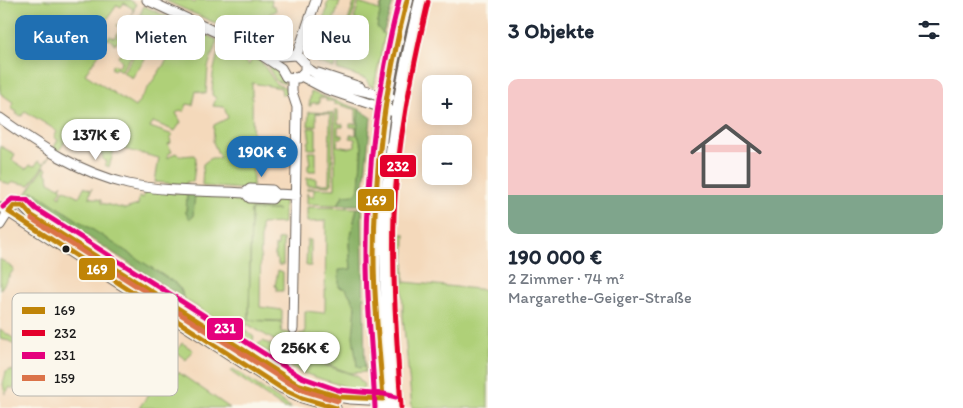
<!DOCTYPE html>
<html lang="de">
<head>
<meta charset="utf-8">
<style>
  :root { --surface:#fff; --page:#f2f2f3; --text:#1f2937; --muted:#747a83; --accent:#1f6fb2 }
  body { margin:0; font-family:Itim,sans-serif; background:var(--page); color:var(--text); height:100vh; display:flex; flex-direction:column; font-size:19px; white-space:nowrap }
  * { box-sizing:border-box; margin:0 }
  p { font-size:16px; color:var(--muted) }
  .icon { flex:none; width:28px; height:28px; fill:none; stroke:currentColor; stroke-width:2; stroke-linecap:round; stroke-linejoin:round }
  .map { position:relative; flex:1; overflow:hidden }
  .side { display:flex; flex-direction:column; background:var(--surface); width:475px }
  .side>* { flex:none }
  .hud { position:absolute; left:15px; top:15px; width:398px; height:45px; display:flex; gap:10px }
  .fabs { position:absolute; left:422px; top:75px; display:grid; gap:10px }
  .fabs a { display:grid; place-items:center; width:50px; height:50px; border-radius:10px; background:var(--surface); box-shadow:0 2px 12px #0003; font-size:25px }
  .price { position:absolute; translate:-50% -42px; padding:0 11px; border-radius:18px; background:#fff; color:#222; font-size:16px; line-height:32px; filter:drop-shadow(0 1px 2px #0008) }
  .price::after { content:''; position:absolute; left:50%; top:30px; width:15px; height:11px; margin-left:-8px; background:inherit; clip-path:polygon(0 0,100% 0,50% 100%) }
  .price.on { background:var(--accent); color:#fff }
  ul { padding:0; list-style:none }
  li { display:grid; align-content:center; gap:10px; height:265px; padding:0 20px }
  li span { display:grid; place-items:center; height:155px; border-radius:10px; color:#555 }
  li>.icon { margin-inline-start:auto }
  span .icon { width:90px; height:90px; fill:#fffc; stroke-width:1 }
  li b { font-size:21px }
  h2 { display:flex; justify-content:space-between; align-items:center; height:60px; padding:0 20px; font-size:21px }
  .tag { padding:0 18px; border-radius:10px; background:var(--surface); box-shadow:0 2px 12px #0003; font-size:18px; line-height:45px }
  .tag.on { background:var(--accent); color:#fff }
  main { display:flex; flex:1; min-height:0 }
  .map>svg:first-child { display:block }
</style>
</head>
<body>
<main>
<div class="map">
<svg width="488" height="408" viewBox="0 0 488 408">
  <rect width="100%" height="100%" fill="#fbf7ec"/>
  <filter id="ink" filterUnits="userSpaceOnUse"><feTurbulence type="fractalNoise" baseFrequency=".02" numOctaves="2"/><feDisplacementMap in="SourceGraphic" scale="10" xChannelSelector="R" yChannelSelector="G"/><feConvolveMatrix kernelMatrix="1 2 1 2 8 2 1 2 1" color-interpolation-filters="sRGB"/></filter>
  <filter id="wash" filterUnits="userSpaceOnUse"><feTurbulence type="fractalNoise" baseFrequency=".0096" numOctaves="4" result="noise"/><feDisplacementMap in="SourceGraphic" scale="20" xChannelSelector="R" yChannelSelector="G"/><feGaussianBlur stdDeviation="1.12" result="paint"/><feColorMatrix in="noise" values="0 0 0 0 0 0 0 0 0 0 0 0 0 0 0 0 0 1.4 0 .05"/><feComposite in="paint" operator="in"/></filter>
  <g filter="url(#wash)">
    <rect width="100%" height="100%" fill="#f4d9bb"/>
    <path fill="#afd078" stroke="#66764a" d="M0,0H130L136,4L132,15L133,9L124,3L121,7L117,5L95,37L103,43L104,47L99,46L96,51L99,54L85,74L135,107L169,57L166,55L168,52L162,48L160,51L153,47L132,78L123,72L139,49L134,45L131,46L137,37L133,34L135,31L144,37L147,33L149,35L147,39L151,42L155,37L159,40L162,35L156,31L158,27L153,23L150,27L149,26L151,22L142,15L138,19L144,6L170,18L163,30L174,36L181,23L217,40L208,67L206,94L196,91L193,105L187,104L184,112L181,110L176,113L181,122L175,131L153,122L150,127L173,135L170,138L171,143L168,144L172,152L168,154V158L175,153L181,156L194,155L196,158L193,182H186V185L155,182L159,158L115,147L109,167L105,165L106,161L102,159L103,156L100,153L76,141L66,140L58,152L53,149L58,140L54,137L57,132L54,129L25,111L22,116L16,114L17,112L11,108L14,103L0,93Z
      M164,0H188L195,3L197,0H272L271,5L275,6L276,11L269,14L262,36L284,44L276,45L255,35L253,40Z
      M329,0L340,2L327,39L316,35L321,28L319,27L328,8L326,7Z
      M355,0H358L334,68L316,62L318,61L320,57L313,55V61L308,59L313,44L324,47L321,56L335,60Z
      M383,0L377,27L385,34L374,87L369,85L366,79L337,69L350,29L358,31L364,23L354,19L359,3L379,10Z
      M127,20L124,25L128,28L127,30L123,27L117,37L135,51L121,71L116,68L114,70L111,68L114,64L118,67L122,61L118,57L123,50L121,48L123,45L118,41L115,44L109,39L105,40L110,36L114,38L121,29L117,26L118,24L122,27Z
      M220,44L249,65L252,59L261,61L276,84L287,88L288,94L282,95L281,88L252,83L253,187L241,189L202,186L203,164L211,158H220L213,142L214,125L228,118L224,107L213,106L216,98L212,95L213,74Z
      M270,63L286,84L276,81L268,67Z
      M311,92L359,109L357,133L362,146L359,188L357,194L343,195L338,205L307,204V193L308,196H314V189H309L307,191V188L335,189V110H338V124H343V127H338V135H343V138H338L337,146L349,148L355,146V139L350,138V135H356V127H350V124H356V109C348,109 343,104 334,104V101H326V98H319V103H311V106H309Z
      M309,112L333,113L332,184L330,186L307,185V178H316V184H329L330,114L316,113V126H308Z
      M308,128H316V149H308V142L310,141Z
      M0,146L15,154L12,160L26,169L30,165L35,166L38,161L43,164L50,156L30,185L14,182L9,185L0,180Z
      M308,152H316V171H308V164H310Z
      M44,167L47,169L45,173L48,175L49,182L59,187L62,184L60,188L62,189L58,195L60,197L64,189L79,197L84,187L91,190L92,188L89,197L101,200V203L125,209L138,205L139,197L143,198L144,190L187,194L186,213L195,194L253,201L284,199V223L261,224L260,307L282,310V321L249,320L251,210H279L251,209L249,320L282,322L281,332L291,333L292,351L247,324L244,330L254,337L252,342L183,298L181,289L32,191L30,196L31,200L25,196Z
      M307,207L357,208L349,244L351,269L348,270L339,287L346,289L356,306L355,345L357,366L365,367V372L350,373L299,354V334L305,333V311L324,313L325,309L326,221L307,222Z
      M401,234H405L404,282L488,290V408H412L403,317Z
      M283,239V265H278V260L275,259V246H278V240Z
      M307,240H311V266H306Z
      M0,259L14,269L0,290Z
      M278,270L283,272V291H277V287L275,286Z
      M0,329L37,355L25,372L17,367L26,354L9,341L0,339Z
      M263,341L294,355L357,376L364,385L361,394L348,392L346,387L300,372L257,345Z
      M182,343L193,350L186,360L176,352Z
      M166,369L175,376L178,372L230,408H139Z
      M233,369L292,408H284L231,372Z
      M9,370L15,371L22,376L13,389L10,387L5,394L3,384L6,372Z"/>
    <path fill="#8bb268" stroke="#546742" d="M383,0H394L383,34L377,27Z
      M359,109L371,117L362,205H338L343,195L356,194L359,188L362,146L357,133Z
      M33,191L175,283L182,292L183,298L31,200L30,196Z
      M187,194H195L193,217L190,219L186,213Z
      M357,208H362L365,367L359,368L357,366L353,336L356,306L346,289L339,287V270L351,269L349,244Z"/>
  </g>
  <g filter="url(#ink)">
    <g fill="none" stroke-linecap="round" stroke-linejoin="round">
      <defs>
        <path id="street" d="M147,0L252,49L280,56L297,55L305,63V71L298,78L286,77L281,68L252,49
          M297,55L316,0
          M305,67L333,84L390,97
          M318,73L360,87
          M301,76L326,89L397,113
          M292,79V92L297,107L293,329
          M0,118C39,146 80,173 128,184C165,192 207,191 245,193L250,189L272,190L276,194L296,195
          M245,193L250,198L272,199L276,194
          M0,207L281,388L302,398L336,408
          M0,225L11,208L21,205L31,215L297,384L325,395L350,399L387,401"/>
        <path id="secondary" d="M383,408C381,359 374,309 374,260C374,173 384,83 407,0
          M394,408C390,354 386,299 386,244C386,162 402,80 421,0"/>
      </defs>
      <use href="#street" stroke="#685e54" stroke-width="11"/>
      <use href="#secondary" stroke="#685e54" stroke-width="15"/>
      <use href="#street" stroke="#fff" stroke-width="9"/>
      <use href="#secondary" stroke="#fff" stroke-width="12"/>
      <defs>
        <path id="bus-1" d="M336,408L302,398L281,388L9,212L14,206H23L31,215L297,384L339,397L383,399C380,352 374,306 374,259C374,171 385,85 407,0"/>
        <path id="bus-2" d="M401,407C397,343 392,279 394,215C397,143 412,72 428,2"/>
        <path id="bus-3" d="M3,207L12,199L27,200L36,209L301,377L338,390L384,394L396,397
          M375,408C373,359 367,309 367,260C366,172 378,85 399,0"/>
        <path id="bus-4" d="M32,219L285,381L305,391L338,401"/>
      </defs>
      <use href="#bus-1" stroke="#fbf7ec" stroke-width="9"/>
      <use href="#bus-2" stroke="#fbf7ec" stroke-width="9"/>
      <use href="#bus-3" stroke="#fbf7ec" stroke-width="9"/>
      <use href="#bus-4" stroke="#fbf7ec" stroke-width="9"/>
      <use href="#bus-1" stroke="#c08407" stroke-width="5"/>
      <use href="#bus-2" stroke="#e4002b" stroke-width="5"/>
      <use href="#bus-3" stroke="#e5007d" stroke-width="5"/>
      <use href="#bus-4" stroke="#db7349" stroke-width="5"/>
    </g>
  </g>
  <circle fill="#1c1c1c" stroke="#fbf7ec" stroke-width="2" cx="66" cy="249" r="4.5"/>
  <rect x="12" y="293" width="166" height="103" rx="8" fill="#fbf7ec" stroke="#b8b5ae" stroke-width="1"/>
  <rect x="22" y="307" width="23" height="7" fill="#c08407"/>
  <rect x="22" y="330" width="23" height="6" fill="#e4002b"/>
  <rect x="22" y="352" width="23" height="7" fill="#e5007d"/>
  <rect x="22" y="375" width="23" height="6" fill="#db7349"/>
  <g font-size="14" fill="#1c1c1c">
    <text x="54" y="315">169</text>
    <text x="54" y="338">232</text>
    <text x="54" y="360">231</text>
    <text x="54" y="383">159</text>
  </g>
  <g stroke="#fbf7ec" stroke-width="2">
    <rect x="379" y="154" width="38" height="24" rx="5" fill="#e4002b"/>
    <rect x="357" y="188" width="38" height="24" rx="5" fill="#c08407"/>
    <rect x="78" y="257" width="38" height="24" rx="5" fill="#c08407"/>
    <rect x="206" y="317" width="38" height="24" rx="5" fill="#e5007d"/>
  </g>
  <g font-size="14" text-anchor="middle" font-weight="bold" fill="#fff">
    <text x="398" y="171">232</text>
    <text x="376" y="205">169</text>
    <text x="97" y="274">169</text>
    <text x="225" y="333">231</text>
  </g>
</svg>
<div class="fabs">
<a>+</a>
<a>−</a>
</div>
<b class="price" style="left:96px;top:161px">137K €</b>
<b class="price on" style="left:262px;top:178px">190K €</b>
<b class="price" style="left:305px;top:374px">256K €</b>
<div class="hud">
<a class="tag on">Kaufen</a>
<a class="tag">Mieten</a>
<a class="tag">Filter</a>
<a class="tag">Neu</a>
</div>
</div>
<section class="side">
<h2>3 Objekte<svg class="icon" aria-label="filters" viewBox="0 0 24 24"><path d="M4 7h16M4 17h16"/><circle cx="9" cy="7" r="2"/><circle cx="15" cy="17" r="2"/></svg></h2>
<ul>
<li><span style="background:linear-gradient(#f6c9c9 75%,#7fa58c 0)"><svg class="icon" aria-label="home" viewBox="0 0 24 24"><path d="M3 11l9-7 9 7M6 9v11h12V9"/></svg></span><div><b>190 000 €</b><p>2 Zimmer · 74 m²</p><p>Margarethe-Geiger-Straße</p></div></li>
</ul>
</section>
</main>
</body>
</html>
